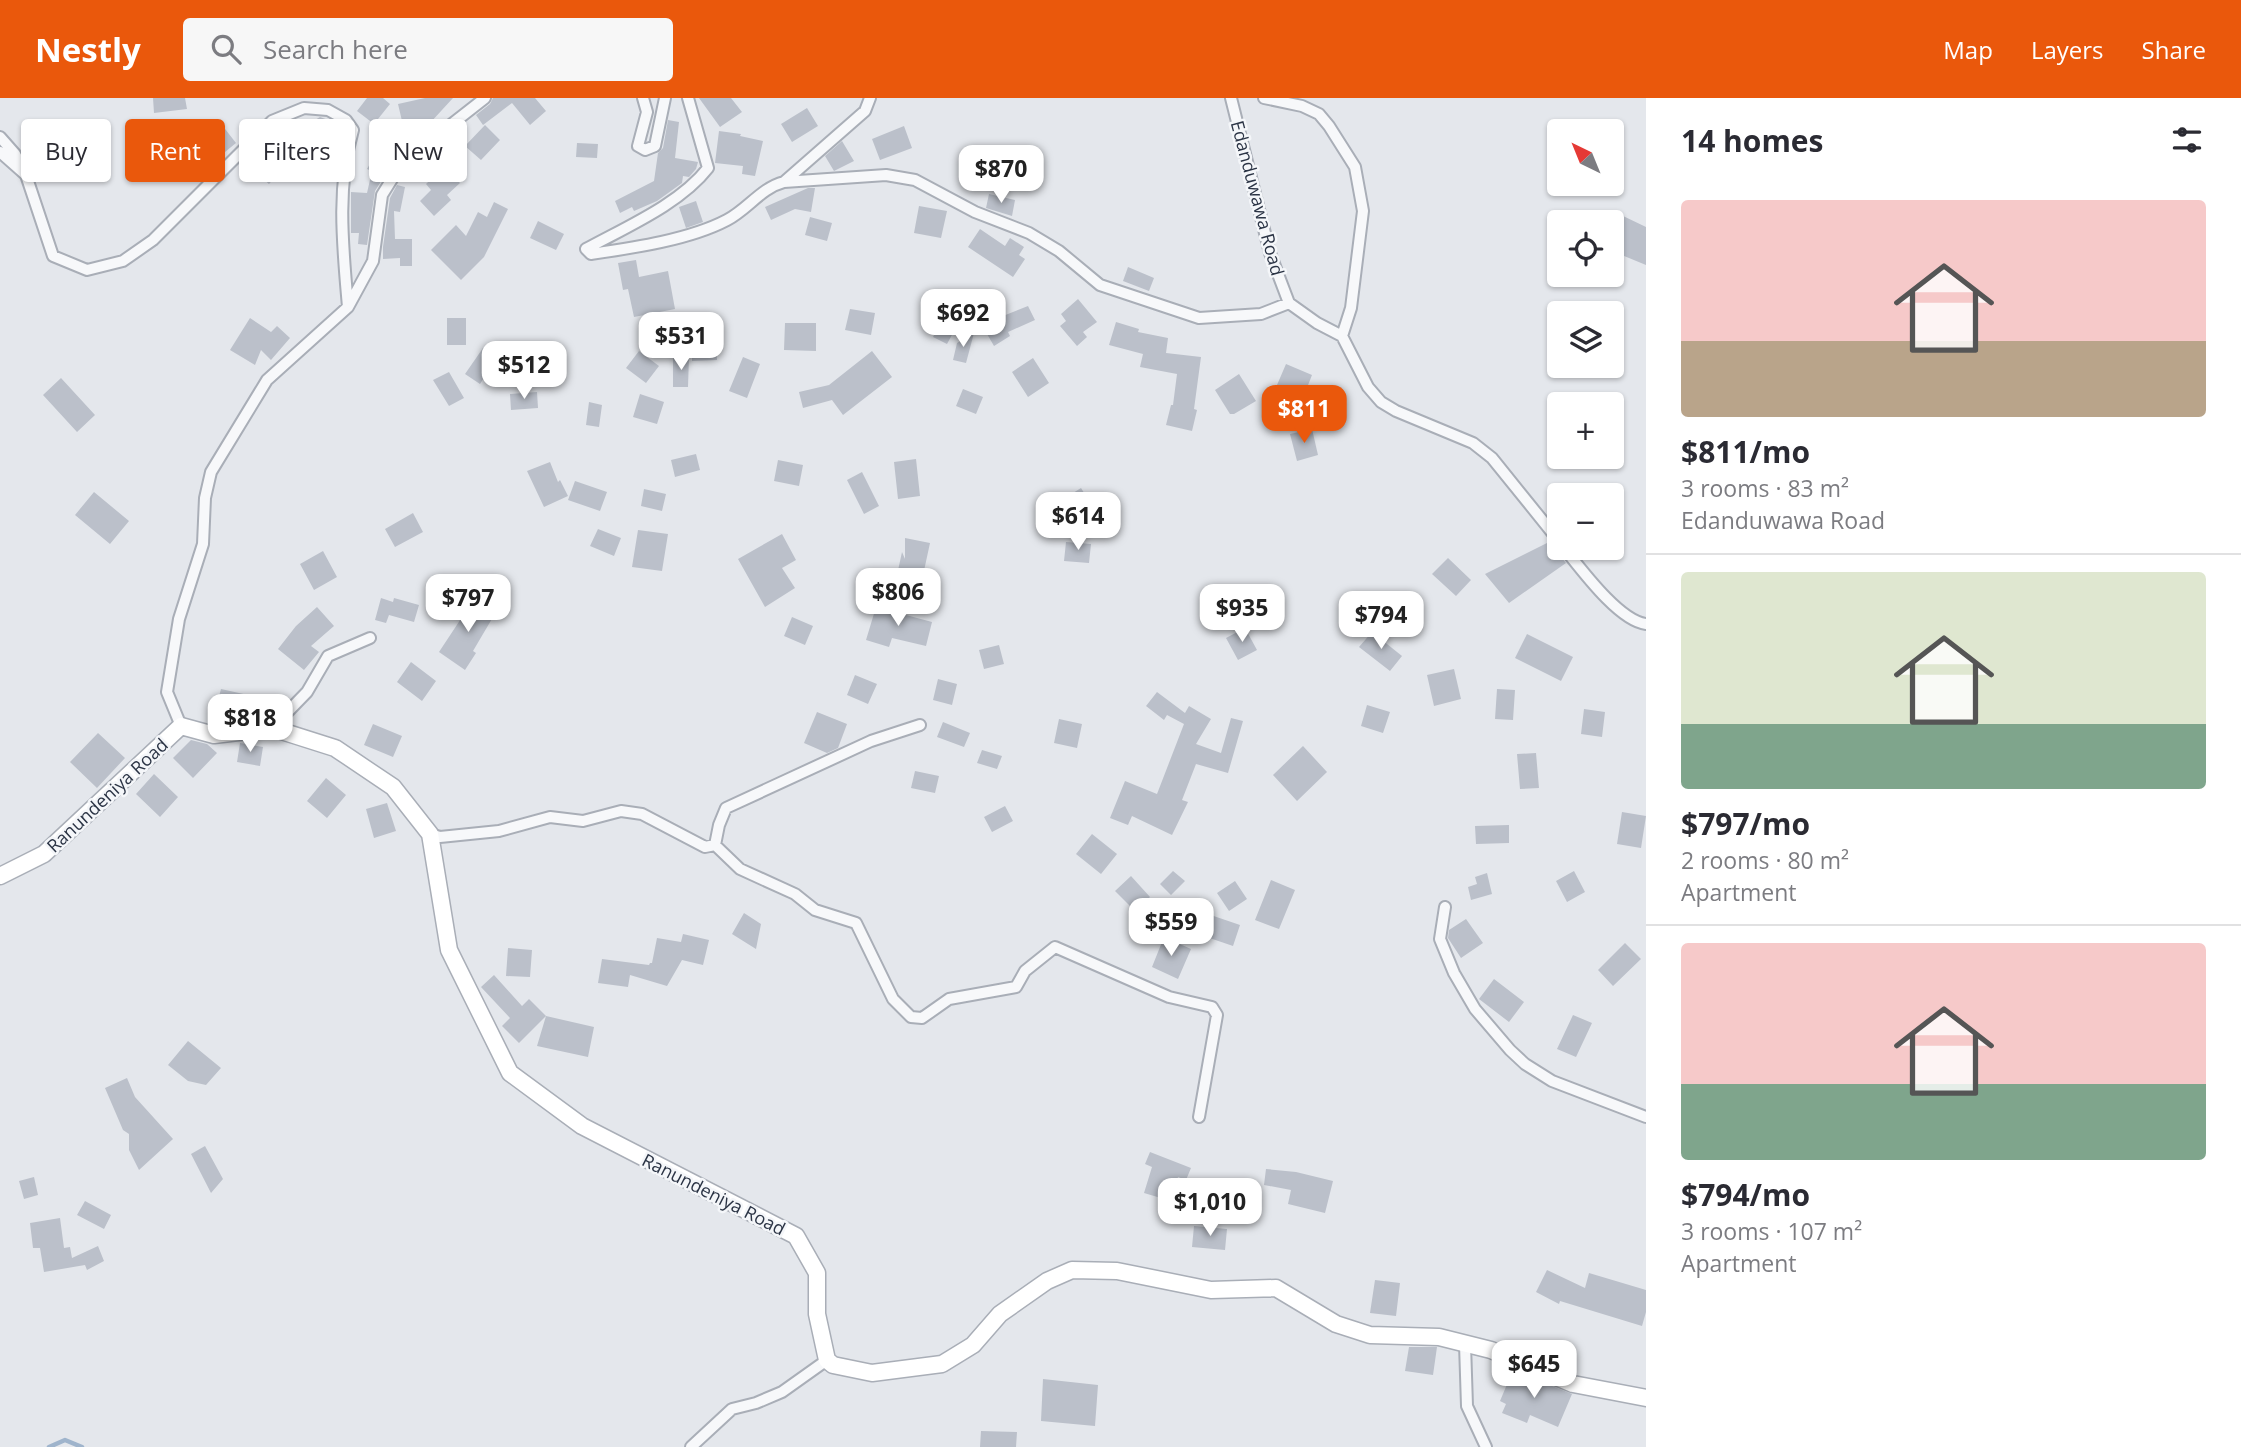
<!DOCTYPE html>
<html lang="en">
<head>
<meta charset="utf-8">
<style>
  :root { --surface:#fff; --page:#f7f7f7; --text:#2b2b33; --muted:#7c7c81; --line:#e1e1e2; --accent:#ea580c }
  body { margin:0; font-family:"Open Sans",sans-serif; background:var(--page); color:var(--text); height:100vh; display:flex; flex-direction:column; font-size:26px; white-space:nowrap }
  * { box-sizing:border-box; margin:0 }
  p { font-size:23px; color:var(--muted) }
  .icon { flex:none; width:38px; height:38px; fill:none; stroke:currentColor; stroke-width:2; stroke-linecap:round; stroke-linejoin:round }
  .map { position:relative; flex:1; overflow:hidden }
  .details { display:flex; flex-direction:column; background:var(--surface); width:595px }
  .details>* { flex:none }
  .guide { position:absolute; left:21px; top:21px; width:665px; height:63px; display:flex; gap:14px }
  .needle { width:46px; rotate:317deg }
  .buttons { position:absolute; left:1547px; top:21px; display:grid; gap:14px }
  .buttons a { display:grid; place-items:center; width:77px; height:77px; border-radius:7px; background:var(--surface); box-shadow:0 2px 5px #0004; font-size:35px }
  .price { position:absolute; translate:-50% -60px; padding:0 16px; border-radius:14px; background:#fff; color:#222; font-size:23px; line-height:46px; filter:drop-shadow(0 2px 4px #0008) }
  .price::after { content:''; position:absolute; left:50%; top:42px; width:21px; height:16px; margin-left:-10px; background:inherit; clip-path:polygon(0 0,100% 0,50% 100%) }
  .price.current { background:var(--accent); color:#fff }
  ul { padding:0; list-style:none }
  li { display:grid; align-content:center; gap:14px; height:371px; padding:0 35px }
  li+li { border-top:2px solid var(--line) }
  li span { display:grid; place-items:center; height:217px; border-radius:7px; color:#555 }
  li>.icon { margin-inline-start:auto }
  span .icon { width:126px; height:126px; fill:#fffc; stroke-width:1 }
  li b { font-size:30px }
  h2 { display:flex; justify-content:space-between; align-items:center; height:84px; padding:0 35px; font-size:30px }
  .tag { padding:0 24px; border-radius:7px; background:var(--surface); box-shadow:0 2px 5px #0004; font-size:24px; line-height:63px }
  .tag.current { background:var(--accent); color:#fff }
  header { display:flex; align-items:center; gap:42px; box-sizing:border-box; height:98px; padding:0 35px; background:var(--accent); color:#fff }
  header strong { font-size:33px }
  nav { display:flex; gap:38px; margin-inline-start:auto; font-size:24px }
  .search { width:490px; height:63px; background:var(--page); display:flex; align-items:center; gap:18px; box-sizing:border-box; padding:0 24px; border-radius:7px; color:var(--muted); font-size:26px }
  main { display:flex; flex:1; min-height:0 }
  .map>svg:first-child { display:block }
</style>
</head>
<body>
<header>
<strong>Nestly</strong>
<div class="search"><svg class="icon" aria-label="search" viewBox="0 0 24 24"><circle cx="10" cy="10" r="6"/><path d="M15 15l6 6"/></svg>Search here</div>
<nav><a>Map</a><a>Layers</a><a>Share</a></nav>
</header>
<main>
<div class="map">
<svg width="1646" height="1349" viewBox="0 0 1646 1349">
  <rect width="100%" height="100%" fill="#e4e7ec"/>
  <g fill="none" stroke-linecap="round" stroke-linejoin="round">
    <path stroke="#9fb4cc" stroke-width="4.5" d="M49,1349L65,1342L82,1349"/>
  </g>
  <path fill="#bbc0ca" d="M153,0H185L187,11L154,15Z
    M367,0H383L390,6L374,26L357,13Z
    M425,0H453L419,37L406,40L398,6Z
    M493,0H535L546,13L530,27L512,5L483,27L476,17L490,6Z
    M699,0H731L742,14L720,29Z
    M807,10L818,28L792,44L781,26Z
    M320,19L331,23L337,31L301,55L294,44L298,42L293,35Z
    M668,22L679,24L675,60L698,64L696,71L689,79L683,78L682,85L657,103L634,113L632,109L620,115L615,103L654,83L658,55L663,50Z
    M222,27L236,45L203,72L196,64L205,56L198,46Z
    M485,27L500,42L481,62L465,48Z
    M904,28L912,50L880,62L872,41Z
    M719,33L741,36L740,38L763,43L755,78L742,76L743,68L715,65Z
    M386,37L404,47L375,93L367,147L358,146L359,135H351V94L367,95L372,73L367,71Z
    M842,43L854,63L834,73L825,58Z
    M577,45L598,46L597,60L576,59Z
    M266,55L283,70L269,86L252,71Z
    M444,69L460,85L447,97L451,102L434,118L420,103L431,92L426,86Z
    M397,87L405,89L400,114L394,113L395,141H412V168H400V160L383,161V149L390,100Z
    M808,90H815L811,114L795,111L771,122L765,109Z
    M989,96L1015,102L1012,118L986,110Z
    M696,103L703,124L686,130L679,109Z
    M494,104L508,111L484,159L461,182L431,152L456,127L466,138L478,114L487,119Z
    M919,108L947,113L941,140L914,135Z
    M1621,117L1646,129V167L1612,153V131Z
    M810,119L832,125L827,143L805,137Z
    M538,123L564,136L556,152L530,140Z
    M980,131L1005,148L1010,140L1024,149L1019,157L1025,161L1013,179L968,149Z
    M636,162L639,179L668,173L675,211L634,219L628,191L623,192L618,165Z
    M1128,169L1154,180L1149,193L1123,183Z
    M1078,201L1097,224L1083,234L1087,239L1077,248L1060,228L1066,223L1061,216Z
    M1028,208L1035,222L1008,234L1010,238L994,248L983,229L998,220Z
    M850,211L875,215L871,237L845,232Z
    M946,215L960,222L947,246L933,239Z
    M250,220L271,234L277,228L290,240L271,262L261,252L255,267L230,252Z
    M447,220H466V247H447Z
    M1116,224L1139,231L1138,234L1168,240L1166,255L1201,259L1194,311L1197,312L1192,333L1166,327L1171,307H1173L1177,276L1140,269L1143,256L1109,247Z
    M785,225H816V253L784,252Z
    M974,235L966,265L953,262L957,245Z
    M716,244L717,262L692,263V245Z
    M483,250L497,259L480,286L465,276Z
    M639,253L659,268L646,285L626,270Z
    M872,253L892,279L843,317L832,302L803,310L799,294L829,287Z
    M673,259H689L688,289H673Z
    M743,259L760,266L747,300L729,293Z
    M1033,260L1049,285L1028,299L1012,274Z
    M1286,266L1312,277L1301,305L1274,294Z
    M449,274L464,300L449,308L433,282Z
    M1239,276L1256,303L1234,316H1230L1215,292Z
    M61,280L95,317L77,334L43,297Z
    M963,291L983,299L976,316L956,308Z
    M537,294L538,310L511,312L510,296Z
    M640,296L664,304L657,326L633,319Z
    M589,304L602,307L599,329L586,327Z
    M1312,331L1318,357L1297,363L1290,336Z
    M696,356L700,372L675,379L671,362Z
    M916,361L920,398L898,401L894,364Z
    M778,362L803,367L799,388L774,383Z
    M550,364L558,384L560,382L568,398L544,409L527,373Z
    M862,374L879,408L864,416L847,382Z
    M575,383L607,394L600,413L568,402Z
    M1081,390L1096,414L1072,429L1057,405Z
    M644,391L666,396L662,413L641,408Z
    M94,394L129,423L110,446L75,417Z
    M413,415L423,434L395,449L385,431Z
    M598,431L621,440L614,458L590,448Z
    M638,432L668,436L662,473L632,469Z
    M782,436L796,462L782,470L795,490L765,509L738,461Z
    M905,440L930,445L922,482L897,477L902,454L905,461Z
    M1066,444L1091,446L1089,465L1064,463Z
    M1549,444L1566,465L1509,505L1485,476Z
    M323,453L337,479L314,492L300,466Z
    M1448,460L1471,482L1456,498L1432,476Z
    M381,500L393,504L394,500L419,507L414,524L389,517L386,525L375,522Z
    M474,501L496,514L473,553L476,555L465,572L439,554Z
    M317,509L334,528L311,548L319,554L304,572L278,551L296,528Z
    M876,509L932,524L926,548L892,540L889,549L866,542Z
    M792,519L813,528L805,547L784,538Z
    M1245,530L1257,552L1238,562L1226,540Z
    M1372,534L1402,558L1390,573L1359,549Z
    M1527,536L1573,559L1561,583L1515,560Z
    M999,547L1004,566L984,571L979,552Z
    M411,564L436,583L422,603L397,584Z
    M1454,571L1461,601L1434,608L1427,577Z
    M855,577L877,586L868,606L847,597Z
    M938,581L957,586L952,607L933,602Z
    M221,591L248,597L241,623L214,617Z
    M1497,591L1515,592L1513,622L1495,621Z
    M1157,594L1185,615L1189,608L1211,621L1196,646L1221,655L1231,620L1243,623L1228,675L1196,666L1182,702L1188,704L1172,737L1132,718L1128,727L1110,720L1125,683L1157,696L1184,626L1167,617L1164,622L1146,608Z
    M1367,607L1390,614L1383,635L1361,628Z
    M1584,611L1605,614L1602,639L1581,636Z
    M817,614L847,626L838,650L827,655L804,645Z
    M1059,621L1082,626L1077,650L1054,645Z
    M943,624L970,635L964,649L937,639Z
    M373,626L402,638L393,659L364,647Z
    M98,635L125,660L97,690L70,664Z
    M191,642L207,646L217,655L193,680L173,660Z
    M240,645L263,649L260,668L237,664Z
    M1303,648L1327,674L1297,703L1273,677Z
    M982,652L1002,658L997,671L977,665Z
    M1536,655L1539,690L1520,691L1517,656Z
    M915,673L939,678L935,695L911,690Z
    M154,676L178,699L160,719L136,696Z
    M326,680L346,697L327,720L307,703Z
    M387,705L396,733L374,740L366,711Z
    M1005,708L1013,723L992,734L984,719Z
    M1622,714L1646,718L1641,750L1617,746Z
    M1509,727V745L1476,746L1475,728Z
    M1092,736L1117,756L1101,776L1076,756Z
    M1173,773L1185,783L1171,797L1160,786Z
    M1574,773L1585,794L1567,804L1556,783Z
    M1487,775L1492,796L1471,802L1468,789L1477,786L1475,779Z
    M1131,778L1150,799L1135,813L1115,793Z
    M1271,782L1295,792L1279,831L1255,822Z
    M1235,783L1247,801L1229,813L1217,795Z
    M1199,813L1240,827L1233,848L1192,834Z
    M744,815L761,826L756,851L732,836Z
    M1466,821L1483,845L1461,860L1448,840L1449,832Z
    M683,836L709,842L703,867L682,862L667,888L630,877L628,889L598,885L602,861L649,867L650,865H652L657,840L681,844Z
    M1164,839L1191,851L1178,881L1152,869Z
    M1625,845L1641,861L1613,888L1598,872Z
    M508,850L532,852L530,879L506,878Z
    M494,877L522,908L529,901L546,918L519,945L502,928L510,920L481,889Z
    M1494,881L1524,904L1509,924L1479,901Z
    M1573,917L1592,925L1576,959L1557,951Z
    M546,918L594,929L588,959L537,948Z
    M188,943L221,970L206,987L188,983L168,967Z
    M127,980L135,999L173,1041L139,1072L129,1052V1036L123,1032L105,990Z
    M205,1048L223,1081L211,1095L191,1056Z
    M1150,1054L1191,1070L1186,1082L1178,1079L1171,1103L1144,1095L1152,1069L1145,1066Z
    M1266,1071L1296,1074L1333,1083L1325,1115L1288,1106L1291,1092L1264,1087Z
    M34,1079L38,1097L24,1101L19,1083Z
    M85,1103L111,1117L104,1131L77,1117Z
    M60,1120L64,1150L70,1149L72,1160L98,1148L104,1163L87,1172L85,1167L44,1174L40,1150H33L30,1125Z
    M1194,1128L1227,1131L1225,1152L1192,1149Z
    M1547,1172L1585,1190L1589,1175L1646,1192V1214L1642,1228L1560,1203L1559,1206L1536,1194Z
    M1375,1182L1400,1185L1396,1218L1370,1215Z
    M1409,1249H1437L1433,1277L1405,1273Z
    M1513,1272L1572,1296L1558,1329L1530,1317L1527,1325L1502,1315L1506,1306L1500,1303Z
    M1043,1281L1098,1287L1095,1328L1041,1323Z
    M981,1333L1017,1334L1016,1349H980Z"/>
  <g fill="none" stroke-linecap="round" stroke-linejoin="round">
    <defs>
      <path id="street" d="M643,0L647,14L638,48L645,52L655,48L665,0
        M688,0L708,70C680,106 626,129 586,151L591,156C632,150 689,142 727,122C748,111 761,90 784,84L886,77L915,82L975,114L1029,135L1059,153L1100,187L1199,220L1261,216L1289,205
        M1231,0L1270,155L1289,205L1317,225L1342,238L1368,289L1381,304L1396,313L1473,345L1492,360L1559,443
        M1264,0L1302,8L1319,16L1329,28L1355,69L1363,113L1351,210L1342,238
        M0,39L15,56L23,71
        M0,54L26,77L53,158L87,172L123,163L153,142L272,23L304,10L328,12L346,22L353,32C336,90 343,150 348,209
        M784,84L865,13L870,0
        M1564,450C1581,471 1619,523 1646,526
        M181,628L167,594L179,521L203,446L205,400L211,374L267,282L348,209L373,163L382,97L402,65L485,0
        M272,630L307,594L328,558L370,540
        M430,736L440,739L499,733L550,719L583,723L621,713L642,716L705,749L715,747L740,771L795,796L815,812L856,825L893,901L911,919L922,920L949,901L1016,889L1025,873L1055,849L1169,899L1212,909L1217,917L1199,1019
        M715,747L719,727L726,710L871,643L920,627
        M1445,809L1440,841L1454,875L1475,911L1510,952L1525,966L1552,983L1646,1019
        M1465,1246L1467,1308L1486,1349
        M691,1349L732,1311L756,1305L782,1294L827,1262"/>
      <path id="secondary" d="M0,778L44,756L181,628L214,637L272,630L335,650L393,689L430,736L449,852L510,975L582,1028L796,1138L817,1175V1216L827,1262L833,1267L872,1275L942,1266L973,1247L1000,1216L1047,1183L1072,1172L1117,1173L1211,1192L1276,1190L1336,1226L1370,1237L1439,1239L1491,1252L1573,1286L1646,1300"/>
    </defs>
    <use href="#street" stroke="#a9aeb7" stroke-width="14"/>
    <use href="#secondary" stroke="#a9aeb7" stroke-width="19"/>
    <use href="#street" stroke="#f7f8fa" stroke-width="10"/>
    <use href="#secondary" stroke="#fff" stroke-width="16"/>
  </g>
  <g text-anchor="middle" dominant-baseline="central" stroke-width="5" stroke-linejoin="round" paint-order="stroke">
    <g font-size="18" fill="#2b3445" stroke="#f4f6f9">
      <text transform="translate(1258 100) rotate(75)">Edanduwawa Road</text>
      <text transform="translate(107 697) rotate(-43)">Ranundeniya Road</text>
      <text transform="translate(714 1096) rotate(27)">Ranundeniya Road</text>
    </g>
  </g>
</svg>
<div class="buttons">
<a><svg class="needle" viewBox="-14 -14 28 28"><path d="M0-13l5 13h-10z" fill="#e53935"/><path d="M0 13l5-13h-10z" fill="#7c7c81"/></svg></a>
<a><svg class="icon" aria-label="locate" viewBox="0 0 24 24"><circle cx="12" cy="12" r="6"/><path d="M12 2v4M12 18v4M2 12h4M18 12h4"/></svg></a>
<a><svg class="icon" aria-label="layers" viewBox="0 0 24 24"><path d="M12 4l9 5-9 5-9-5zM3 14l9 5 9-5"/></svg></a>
<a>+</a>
<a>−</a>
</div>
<b class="price" style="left:1001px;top:107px">$870</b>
<b class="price" style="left:963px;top:251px">$692</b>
<b class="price" style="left:681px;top:274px">$531</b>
<b class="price" style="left:524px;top:303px">$512</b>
<b class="price current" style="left:1304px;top:347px">$811</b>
<b class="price" style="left:1078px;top:454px">$614</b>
<b class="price" style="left:898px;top:530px">$806</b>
<b class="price" style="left:468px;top:536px">$797</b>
<b class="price" style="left:1242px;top:546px">$935</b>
<b class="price" style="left:1381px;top:553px">$794</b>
<b class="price" style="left:250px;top:656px">$818</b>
<b class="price" style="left:1171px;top:860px">$559</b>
<b class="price" style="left:1210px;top:1140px">$1,010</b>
<b class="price" style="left:1534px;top:1302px">$645</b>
<div class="guide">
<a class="tag">Buy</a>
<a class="tag current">Rent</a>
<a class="tag">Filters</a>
<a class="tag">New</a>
</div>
</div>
<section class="details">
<h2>14 homes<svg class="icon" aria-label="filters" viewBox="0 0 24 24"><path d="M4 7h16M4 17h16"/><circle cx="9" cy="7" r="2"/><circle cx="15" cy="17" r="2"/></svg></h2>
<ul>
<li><span style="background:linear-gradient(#f6c9c9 65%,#b9a48a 0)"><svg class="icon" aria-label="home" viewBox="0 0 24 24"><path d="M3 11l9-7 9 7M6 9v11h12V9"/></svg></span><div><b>$811/mo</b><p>3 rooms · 83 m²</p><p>Edanduwawa Road</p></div></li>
<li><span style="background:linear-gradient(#dfe7d0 70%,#7fa58c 0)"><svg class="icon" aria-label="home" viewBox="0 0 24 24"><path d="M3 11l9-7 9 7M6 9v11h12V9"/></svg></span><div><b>$797/mo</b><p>2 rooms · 80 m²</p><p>Apartment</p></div></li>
<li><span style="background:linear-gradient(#f6c9c9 65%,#7fa58c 0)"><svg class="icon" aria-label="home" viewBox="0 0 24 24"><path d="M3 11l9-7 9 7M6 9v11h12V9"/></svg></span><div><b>$794/mo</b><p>3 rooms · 107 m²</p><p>Apartment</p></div></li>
</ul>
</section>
</main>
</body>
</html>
